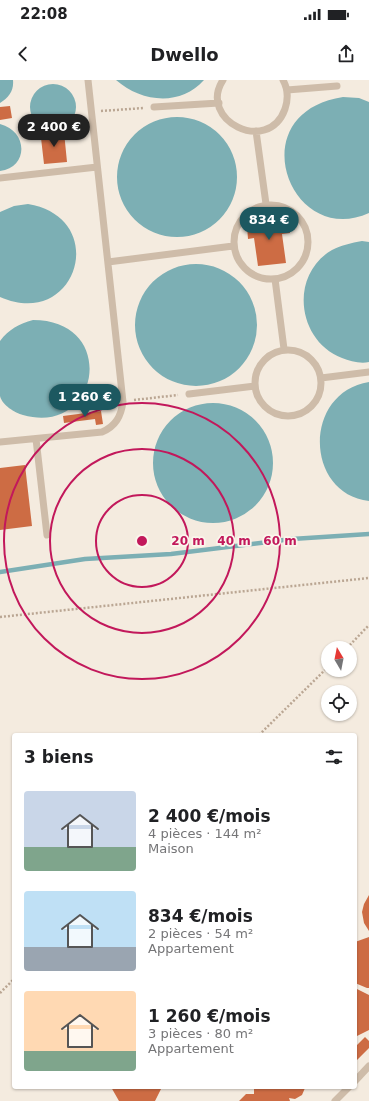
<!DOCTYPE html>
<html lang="fr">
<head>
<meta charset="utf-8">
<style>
  :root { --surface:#fff; --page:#f6f6f6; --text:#202124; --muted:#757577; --accent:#1c5860 }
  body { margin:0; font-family:"DejaVu Sans",sans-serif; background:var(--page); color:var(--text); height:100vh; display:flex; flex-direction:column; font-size:15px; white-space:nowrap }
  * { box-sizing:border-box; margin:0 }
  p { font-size:13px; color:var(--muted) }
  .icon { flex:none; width:22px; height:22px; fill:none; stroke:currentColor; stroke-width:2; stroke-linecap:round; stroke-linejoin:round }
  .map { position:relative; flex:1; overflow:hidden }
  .panel { position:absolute; left:12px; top:653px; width:345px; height:356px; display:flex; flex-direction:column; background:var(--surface); border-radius:4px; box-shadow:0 1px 3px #0004 }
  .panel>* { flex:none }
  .needle { width:26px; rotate:350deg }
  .buttons { position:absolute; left:321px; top:561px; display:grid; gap:8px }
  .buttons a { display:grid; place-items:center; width:36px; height:36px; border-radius:50%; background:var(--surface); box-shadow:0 1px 3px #0004; font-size:20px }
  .price { position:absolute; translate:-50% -34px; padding:0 9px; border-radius:14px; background:var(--accent); color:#fff; font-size:13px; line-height:26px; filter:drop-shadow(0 1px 2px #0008) }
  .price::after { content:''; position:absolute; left:50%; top:24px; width:12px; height:9px; margin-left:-6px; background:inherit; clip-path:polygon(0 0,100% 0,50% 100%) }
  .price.on { background:#222; color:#fff }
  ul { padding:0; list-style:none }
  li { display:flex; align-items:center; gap:12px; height:100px; padding:0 12px }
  li span { display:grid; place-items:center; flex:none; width:112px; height:80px; border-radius:4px; color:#555 }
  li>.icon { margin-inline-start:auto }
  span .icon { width:48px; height:48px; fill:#fffc; stroke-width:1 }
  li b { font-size:17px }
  h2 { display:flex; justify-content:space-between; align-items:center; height:48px; padding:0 12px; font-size:17px }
  .status { display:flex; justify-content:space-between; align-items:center; height:28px; padding:0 20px; background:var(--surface); direction:ltr }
  .status svg { height:11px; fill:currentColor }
  header { display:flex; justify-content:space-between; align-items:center; height:52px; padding:0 12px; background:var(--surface); font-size:18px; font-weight:600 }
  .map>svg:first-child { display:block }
</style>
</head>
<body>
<div class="status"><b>22:08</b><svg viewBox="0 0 49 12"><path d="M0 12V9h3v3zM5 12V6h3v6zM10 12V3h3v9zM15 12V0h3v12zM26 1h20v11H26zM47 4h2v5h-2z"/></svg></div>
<header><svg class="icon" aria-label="back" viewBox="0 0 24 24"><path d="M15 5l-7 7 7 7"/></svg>Dwello<svg class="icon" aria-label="share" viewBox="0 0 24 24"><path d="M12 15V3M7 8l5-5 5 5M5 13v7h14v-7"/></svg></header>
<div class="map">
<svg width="369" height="1021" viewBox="0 0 369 1021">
  <rect width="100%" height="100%" fill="#f4ebdf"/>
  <path fill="#7cafb4" d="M0,0H13C14,11 9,17 0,23Z
    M116,0H204C180,27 141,22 116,0Z
    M30 27a23 23 0 1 1 46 0a23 23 0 1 1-46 0Z
    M343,17L359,18L369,22V133C290,169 239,33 343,17Z
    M117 97a60 60 0 1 1 120 0a60 60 0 1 1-120 0Z
    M0,44C28,51 29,87 0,91Z
    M28,124C111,138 77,251 0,217V132L14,126Z
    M362,161L369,162V282C360,284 350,281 342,278C297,261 289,195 332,170C342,165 351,163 362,161Z
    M135 245a61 61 0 1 1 122 0a61 61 0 1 1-122 0Z
    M33,240C119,240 100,357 23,335C15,333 2,325 0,316C0,306 0,274 0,261C9,249 19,244 33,240Z
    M369,302V421C305,414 302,313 369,302Z
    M153 383a60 60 0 1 1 120 0a60 60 0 1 1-120 0Z"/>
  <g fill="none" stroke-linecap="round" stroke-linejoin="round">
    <path stroke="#7cafb4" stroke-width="4.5" d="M0,492L85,479L171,474L292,459L369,454"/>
  </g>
  <path fill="#cd6c44" d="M10,26L12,38L0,40V27Z
    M64,52L67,82L44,84L41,58L43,55Z
    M282,136V142L288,141L290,153L282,154L286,183L258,186L254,158L248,159L247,146L253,145L252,140L260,139V144L274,142L273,137Z
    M101,331L103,344L96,345L95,339L64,343L63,336Z
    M25,385L32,446L0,450V388Z
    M369,815V851L364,843L362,832L364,824Z
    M369,857V908H367L355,903V862Z
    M355,908L369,915V950L355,957Z
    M365,957L369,961V968L355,982V967Z
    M111,1007H162L155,1021H119Z
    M254,1007H305V1008L302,1015L295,1019L289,1018L290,1021H239L246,1014H254Z"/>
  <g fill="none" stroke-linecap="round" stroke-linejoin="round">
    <path stroke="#baa693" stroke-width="2.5" stroke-dasharray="2 2" stroke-linecap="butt" d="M101,31L144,28
      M134,320L178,315
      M0,537L369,498
      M347,568L369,545
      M259,655L328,587
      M0,913L14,899"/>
    <path stroke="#cebca9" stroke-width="7" d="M223,0C197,40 268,76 285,29C288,20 288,9 283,0
      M287,10L337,6
      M154,27L219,23
      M256,51L266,124
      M0,98L97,87
      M234 162a37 37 0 1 1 74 0a37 37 0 1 1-74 0Z
      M108,182L233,166
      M275,199L284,269
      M255 303a33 33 0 1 1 66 0a33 33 0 1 1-66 0Z
      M321,298L369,292
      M189,314L255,306
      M36,359L47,455
      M0,362L102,352C116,346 121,336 123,322L88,0
      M355,1001L369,986
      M335,1021L349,1007"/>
  </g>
  <g fill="none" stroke="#c2185b" stroke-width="2">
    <circle cx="142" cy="461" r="46"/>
    <circle cx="142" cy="461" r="92"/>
    <circle cx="142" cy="461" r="138"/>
  </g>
  <circle cx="142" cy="461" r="6" fill="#c2185b" stroke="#fbf5ec" stroke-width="2"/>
  <g font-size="12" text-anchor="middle" font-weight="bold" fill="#c2185b" stroke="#fbf5ec" stroke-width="3.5" stroke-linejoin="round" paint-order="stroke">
    <text x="188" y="465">20 m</text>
    <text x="234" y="465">40 m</text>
    <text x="280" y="465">60 m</text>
  </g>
</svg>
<div class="buttons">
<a><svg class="needle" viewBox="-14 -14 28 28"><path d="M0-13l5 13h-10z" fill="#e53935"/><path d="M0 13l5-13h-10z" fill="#757577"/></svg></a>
<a><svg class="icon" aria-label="locate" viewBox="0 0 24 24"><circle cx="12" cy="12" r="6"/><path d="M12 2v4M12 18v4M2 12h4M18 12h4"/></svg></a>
</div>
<b class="price on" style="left:54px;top:68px">2 400 €</b>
<b class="price" style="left:269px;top:161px">834 €</b>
<b class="price" style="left:85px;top:338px">1 260 €</b>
<section class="panel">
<h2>3 biens<svg class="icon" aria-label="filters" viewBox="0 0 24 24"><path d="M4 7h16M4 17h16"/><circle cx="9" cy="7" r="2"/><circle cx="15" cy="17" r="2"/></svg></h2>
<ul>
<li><span style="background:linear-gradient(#c9d6e8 70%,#7fa58c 0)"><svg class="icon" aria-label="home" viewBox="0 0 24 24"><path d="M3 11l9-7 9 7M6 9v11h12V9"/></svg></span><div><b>2 400 €/mois</b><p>4 pièces · 144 m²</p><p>Maison</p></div></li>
<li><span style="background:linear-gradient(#bfe0f5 70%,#9aa5b1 0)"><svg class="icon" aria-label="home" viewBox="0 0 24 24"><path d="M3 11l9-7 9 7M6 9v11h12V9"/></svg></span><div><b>834 €/mois</b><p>2 pièces · 54 m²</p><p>Appartement</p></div></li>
<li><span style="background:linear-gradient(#ffd9b3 75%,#7fa58c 0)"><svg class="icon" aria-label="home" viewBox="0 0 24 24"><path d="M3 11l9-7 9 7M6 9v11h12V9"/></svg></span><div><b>1 260 €/mois</b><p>3 pièces · 80 m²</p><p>Appartement</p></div></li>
</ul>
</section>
</div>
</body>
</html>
